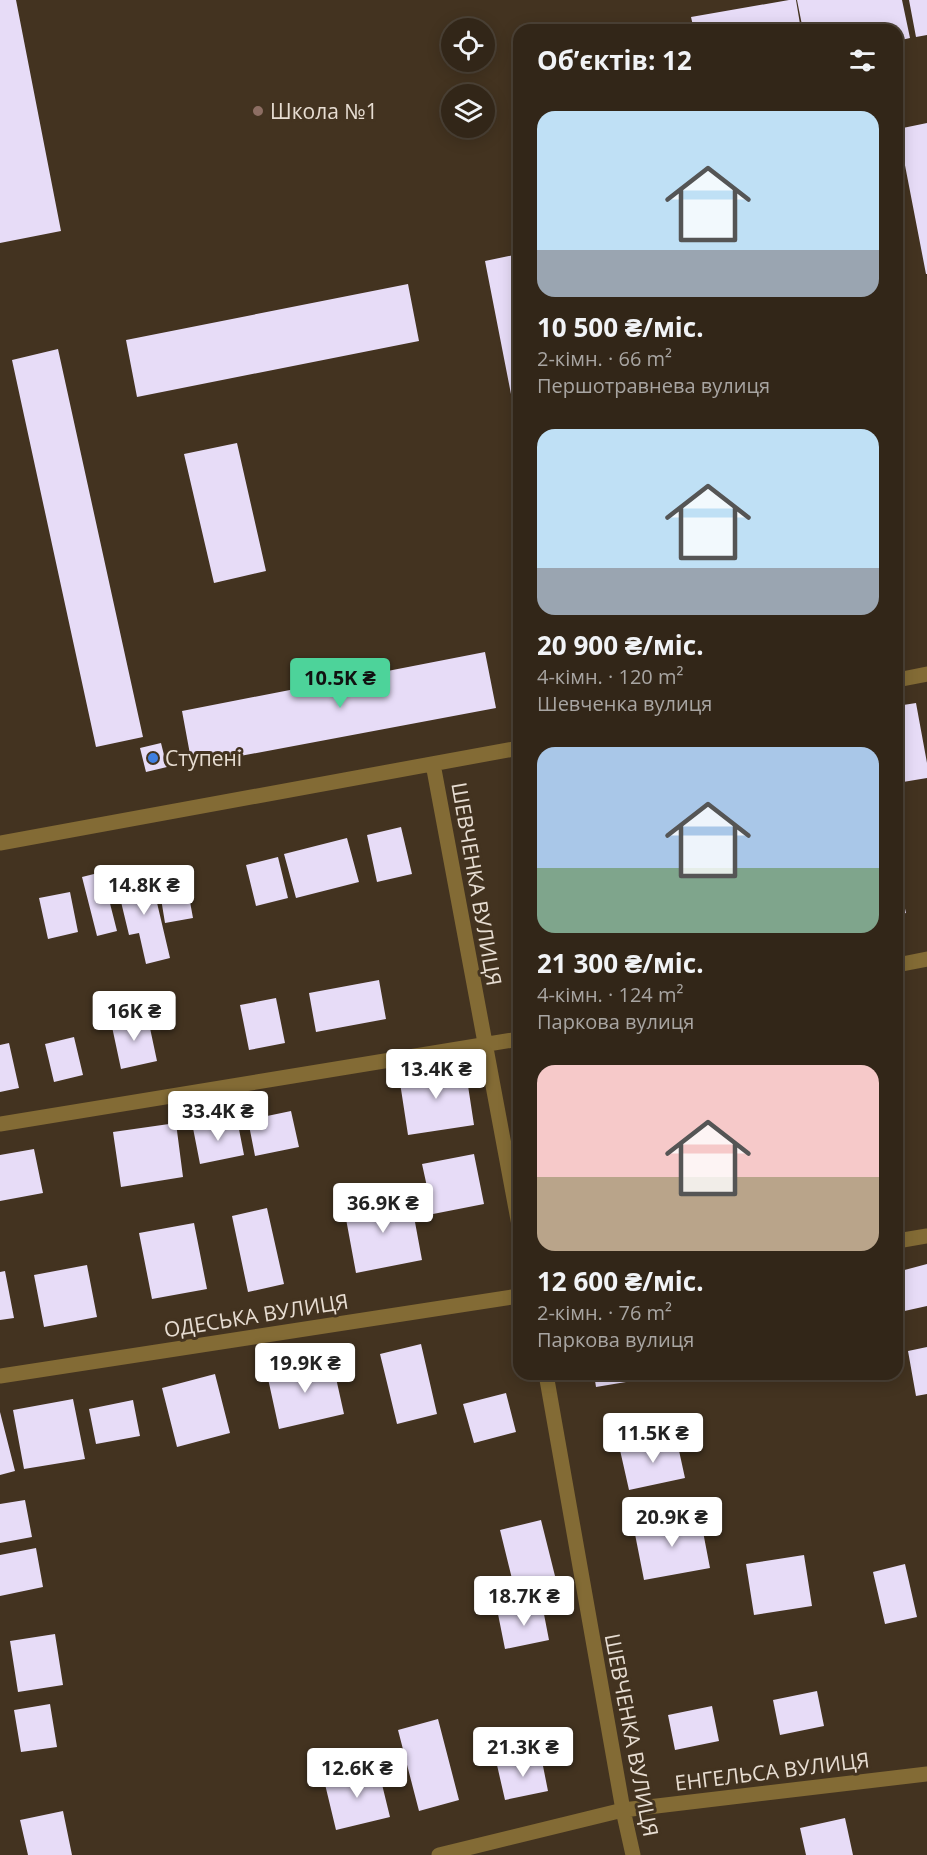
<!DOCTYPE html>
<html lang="uk">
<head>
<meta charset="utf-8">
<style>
  :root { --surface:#322618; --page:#3a2e21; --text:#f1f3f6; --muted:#a8a5a2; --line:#4d4337; --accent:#4dd39a }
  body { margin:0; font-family:"Open Sans",sans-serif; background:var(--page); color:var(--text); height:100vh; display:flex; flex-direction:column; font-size:22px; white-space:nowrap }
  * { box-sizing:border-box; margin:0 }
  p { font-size:20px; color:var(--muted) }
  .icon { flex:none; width:33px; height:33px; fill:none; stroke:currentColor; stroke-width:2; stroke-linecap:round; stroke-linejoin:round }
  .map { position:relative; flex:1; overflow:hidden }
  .sheet { position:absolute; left:513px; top:24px; width:390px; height:1356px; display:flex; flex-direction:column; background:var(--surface); border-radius:18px; box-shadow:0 3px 15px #0003,0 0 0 2px var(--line) }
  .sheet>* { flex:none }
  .buttons { position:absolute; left:441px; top:18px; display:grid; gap:12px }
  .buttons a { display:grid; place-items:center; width:54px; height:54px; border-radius:50%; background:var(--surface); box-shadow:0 3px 15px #0003,0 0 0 2px var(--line); font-size:30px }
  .price { position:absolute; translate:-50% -51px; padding:0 14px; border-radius:6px; background:#fff; color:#222; font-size:20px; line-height:39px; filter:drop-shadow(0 2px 3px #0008) }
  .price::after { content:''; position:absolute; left:50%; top:36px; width:18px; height:14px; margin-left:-9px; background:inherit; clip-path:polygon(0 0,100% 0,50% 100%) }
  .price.current { background:var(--accent); color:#111 }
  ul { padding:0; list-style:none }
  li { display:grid; align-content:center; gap:12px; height:318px; padding:0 24px }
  li span { display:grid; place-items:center; height:186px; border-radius:18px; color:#555 }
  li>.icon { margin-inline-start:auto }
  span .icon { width:108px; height:108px; fill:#fffc; stroke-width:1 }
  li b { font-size:26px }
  h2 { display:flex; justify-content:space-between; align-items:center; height:72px; padding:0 24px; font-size:26px }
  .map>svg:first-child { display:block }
</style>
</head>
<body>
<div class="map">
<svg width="927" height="1855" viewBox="0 0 927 1855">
  <rect width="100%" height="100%" fill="#433320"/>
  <path fill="#e7dcf7" d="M0,0H16L61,231L0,243Z
    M789,0H796L801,30H694L691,17Z
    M797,0H902L910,38L897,41V30H803Z
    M909,0H927V35L916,37Z
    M691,24L692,30H666V29Z
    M927,123V274H926L898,129Z
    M519,254V430H518L485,261Z
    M408,284L419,341L137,397L126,340Z
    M58,349L143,737L96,747L12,360Z
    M237,443L266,571L214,583L184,454Z
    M485,652L496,708L192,765L182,711Z
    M916,703L927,763V778L897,783V706Z
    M161,743L167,767L146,772L140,748Z
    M401,827L412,874L377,882L367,835Z
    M347,838L359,882L296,898L284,854Z
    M278,857L288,898L256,906L246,865Z
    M184,869L193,918L165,923L157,874Z
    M102,872L117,931L97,936L82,877Z
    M150,873L170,958L146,964L139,933L129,935L116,881Z
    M898,877L906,913L897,915V878Z
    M70,892L78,932L48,939L39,898Z
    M379,980L386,1019L316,1032L309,993Z
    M276,998L285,1043L249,1050L240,1005Z
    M147,1014L157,1061L121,1069L111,1022Z
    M74,1037L83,1075L54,1082L45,1044Z
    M9,1043L19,1088L0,1092V1045Z
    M465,1066L474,1125L408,1135L399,1076Z
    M291,1111L299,1147L255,1156L248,1120Z
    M237,1119L244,1155L200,1164L193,1128Z
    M176,1123L183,1177L121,1187L113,1132Z
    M34,1149L43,1193L0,1201V1155Z
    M474,1154L484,1204L433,1214L422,1164Z
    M410,1195L422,1260L356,1273L344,1208Z
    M267,1208L284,1284L248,1292L232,1216Z
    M194,1223L207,1289L152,1299L139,1233Z
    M927,1264V1306L900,1312L897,1301V1272Z
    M87,1265L97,1317L44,1327L34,1275Z
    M5,1271L14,1318L0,1320V1272Z
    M421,1344L437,1414L397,1424L380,1354Z
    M927,1347V1394L916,1396L908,1351Z
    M332,1360L344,1414L279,1429L267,1374Z
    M215,1374L230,1433L177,1447L162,1388Z
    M594,1374H643L644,1379L596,1387Z
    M786,1374H816V1375L788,1380Z
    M506,1393L516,1432L474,1443L463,1404Z
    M73,1399L85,1459L24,1469L13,1410Z
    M133,1400L140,1436L96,1444L89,1409Z
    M0,1412L15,1471L0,1475Z
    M676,1437L685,1478L629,1490L620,1450Z
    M25,1500L32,1537L0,1543V1504Z
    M700,1516L710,1568L644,1580L634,1529Z
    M541,1520L555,1576L514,1587L500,1530Z
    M36,1548L43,1587L0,1596V1555Z
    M804,1555L812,1606L754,1615L746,1564Z
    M905,1564L917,1617L885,1624L873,1572Z
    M542,1604L549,1640L505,1649L498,1614Z
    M55,1634L63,1685L18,1692L10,1641Z
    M817,1691L824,1726L780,1735L773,1700Z
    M50,1704L57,1747L21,1752L14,1710Z
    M712,1706L719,1741L675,1750L668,1715Z
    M438,1719L459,1800L419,1811L398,1730Z
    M541,1756L548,1791L505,1800L497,1765Z
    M378,1768L390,1817L336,1830L324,1780Z
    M63,1811L72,1855H28L20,1820Z
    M845,1818L853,1855H806L800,1828Z"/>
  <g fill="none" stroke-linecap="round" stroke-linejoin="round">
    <path stroke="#836b35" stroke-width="15" d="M897,680L927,674
      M433,764L519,1225
      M0,843L519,748
      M897,965L927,959
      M0,1124L519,1039
      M897,1241L927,1236
      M546,1374L623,1810L633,1855
      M0,1376L519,1296
      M439,1855L623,1810L927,1774"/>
  </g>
  <circle fill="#8d6e63" stroke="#433320" stroke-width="2" cx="258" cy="111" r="6"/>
  <circle fill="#3f7fe0" stroke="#433320" stroke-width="2" cx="153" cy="758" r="6"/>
  <g text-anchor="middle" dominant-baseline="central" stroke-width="6" stroke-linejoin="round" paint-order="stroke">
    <g font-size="21" fill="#e7ddd2" stroke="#433320" text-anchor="start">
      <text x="270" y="111">Школа №1</text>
      <text x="165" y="758">Ступені</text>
    </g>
    <g font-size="21" fill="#e7ddd2" stroke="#433320">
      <text transform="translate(477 884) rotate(80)">ШЕВЧЕНКА ВУЛИЦЯ</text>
      <text transform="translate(256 1315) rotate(-9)">ОДЕСЬКА ВУЛИЦЯ</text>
      <text transform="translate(632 1735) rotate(79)">ШЕВЧЕНКА ВУЛИЦЯ</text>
      <text transform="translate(772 1771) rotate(-7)">ЕНГЕЛЬСА ВУЛИЦЯ</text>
    </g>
  </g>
</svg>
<div class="buttons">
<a><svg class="icon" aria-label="locate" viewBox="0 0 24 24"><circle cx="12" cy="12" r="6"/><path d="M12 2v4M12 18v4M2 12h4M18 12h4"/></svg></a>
<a><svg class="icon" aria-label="layers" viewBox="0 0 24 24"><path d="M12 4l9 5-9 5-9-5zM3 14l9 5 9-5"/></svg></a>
</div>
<b class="price current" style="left:340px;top:709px">10.5K ₴</b>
<b class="price" style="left:144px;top:916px">14.8K ₴</b>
<b class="price" style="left:134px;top:1042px">16K ₴</b>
<b class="price" style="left:436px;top:1100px">13.4K ₴</b>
<b class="price" style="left:218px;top:1142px">33.4K ₴</b>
<b class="price" style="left:383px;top:1234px">36.9K ₴</b>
<b class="price" style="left:305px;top:1394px">19.9K ₴</b>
<b class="price" style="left:653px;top:1464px">11.5K ₴</b>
<b class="price" style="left:672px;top:1548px">20.9K ₴</b>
<b class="price" style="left:524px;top:1627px">18.7K ₴</b>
<b class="price" style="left:523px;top:1778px">21.3K ₴</b>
<b class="price" style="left:357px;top:1799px">12.6K ₴</b>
<section class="sheet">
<h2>Об’єктів: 12<svg class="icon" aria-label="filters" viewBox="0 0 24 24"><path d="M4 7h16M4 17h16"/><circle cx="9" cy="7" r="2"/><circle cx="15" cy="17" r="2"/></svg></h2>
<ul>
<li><span style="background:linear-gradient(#bfe0f5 75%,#9aa5b1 0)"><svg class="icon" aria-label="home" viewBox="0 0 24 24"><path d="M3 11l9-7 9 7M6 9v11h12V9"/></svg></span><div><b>10 500 ₴/міс.</b><p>2-кімн. · 66 m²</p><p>Першотравнева вулиця</p></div></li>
<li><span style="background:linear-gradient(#bfe0f5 75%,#9aa5b1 0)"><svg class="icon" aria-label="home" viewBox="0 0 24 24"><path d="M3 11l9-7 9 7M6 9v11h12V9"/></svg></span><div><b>20 900 ₴/міс.</b><p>4-кімн. · 120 m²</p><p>Шевченка вулиця</p></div></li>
<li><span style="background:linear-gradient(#a9c7e8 65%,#7fa58c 0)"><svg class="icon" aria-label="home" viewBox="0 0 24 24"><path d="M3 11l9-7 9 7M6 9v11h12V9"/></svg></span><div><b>21 300 ₴/міс.</b><p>4-кімн. · 124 m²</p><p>Паркова вулиця</p></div></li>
<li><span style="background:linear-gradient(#f6c9c9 60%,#b9a48a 0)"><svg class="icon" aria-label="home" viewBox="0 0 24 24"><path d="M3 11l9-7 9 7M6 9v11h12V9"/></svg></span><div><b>12 600 ₴/міс.</b><p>2-кімн. · 76 m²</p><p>Паркова вулиця</p></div></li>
</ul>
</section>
</div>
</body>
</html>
